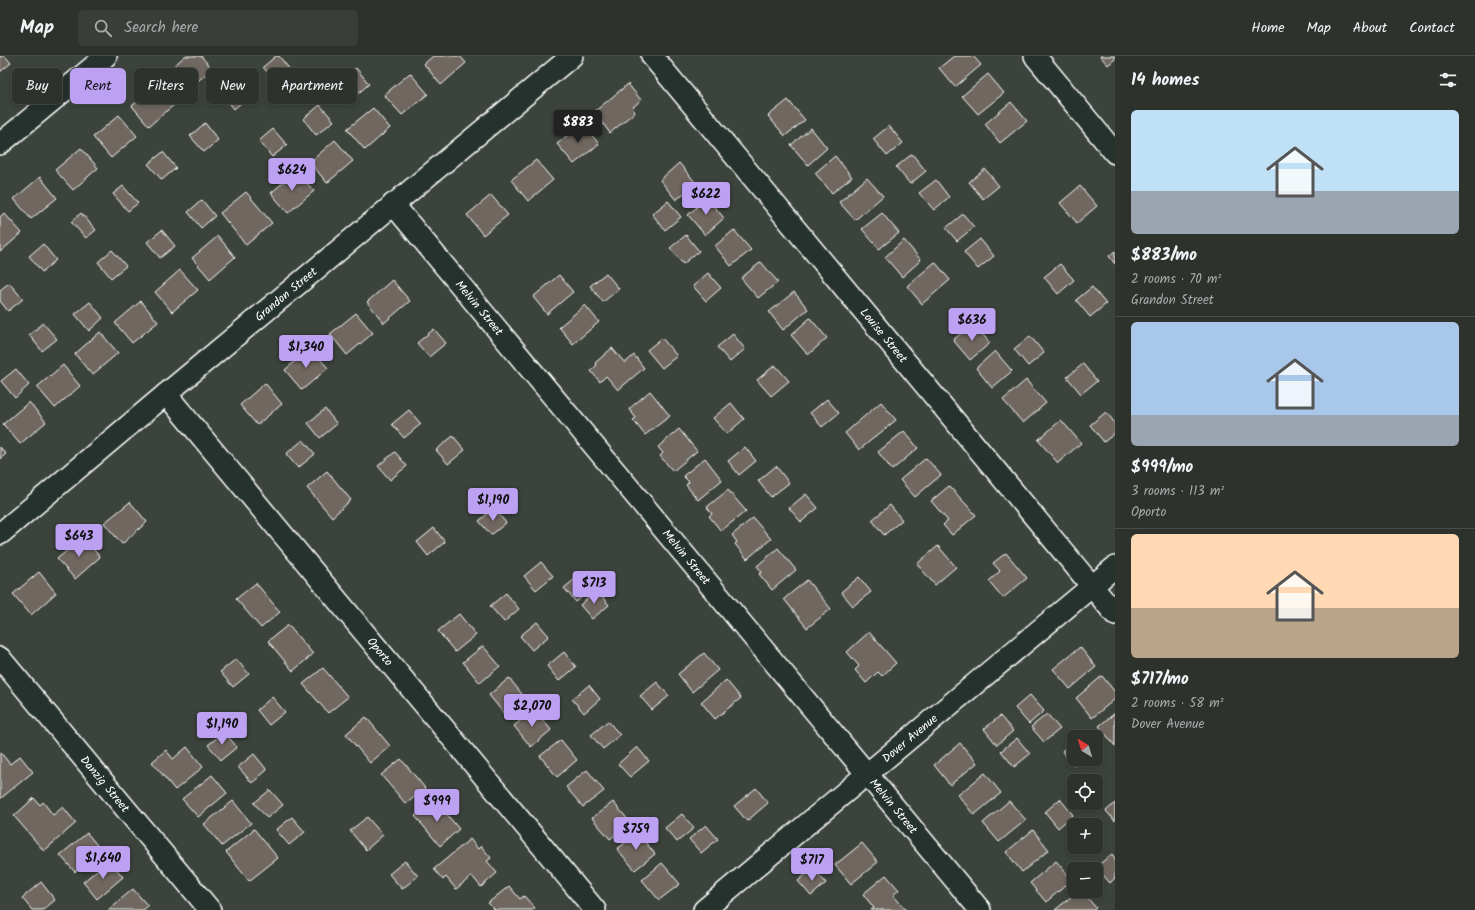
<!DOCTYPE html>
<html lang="en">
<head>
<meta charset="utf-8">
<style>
  :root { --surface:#2d322d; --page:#393e39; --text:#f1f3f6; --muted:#a7aaaa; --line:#484d49; --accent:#bca0f2 }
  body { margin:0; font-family:Kalam,sans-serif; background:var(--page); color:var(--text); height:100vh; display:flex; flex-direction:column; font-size:15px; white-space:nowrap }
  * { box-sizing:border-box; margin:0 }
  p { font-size:13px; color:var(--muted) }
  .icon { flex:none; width:22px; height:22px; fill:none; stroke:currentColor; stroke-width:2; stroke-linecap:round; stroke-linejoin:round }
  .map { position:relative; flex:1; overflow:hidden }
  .sheet { display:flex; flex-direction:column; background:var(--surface); width:360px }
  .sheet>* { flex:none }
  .guide { position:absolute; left:12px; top:12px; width:380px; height:36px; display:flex; gap:8px }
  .needle { width:26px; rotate:322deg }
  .fabs { position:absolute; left:1067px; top:674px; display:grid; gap:8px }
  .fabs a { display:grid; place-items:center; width:36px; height:36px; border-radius:6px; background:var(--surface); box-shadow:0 2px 6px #0003,0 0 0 1px var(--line); font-size:20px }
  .price { position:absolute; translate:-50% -34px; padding:0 9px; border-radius:4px; background:var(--accent); color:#111; font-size:13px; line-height:26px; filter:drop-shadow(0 1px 2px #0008) }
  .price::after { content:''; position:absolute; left:50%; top:24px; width:12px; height:9px; margin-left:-6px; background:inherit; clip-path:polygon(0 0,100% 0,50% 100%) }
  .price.current { background:#222; color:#fff }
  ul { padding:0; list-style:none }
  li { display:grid; align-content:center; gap:8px; height:212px; padding:0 16px }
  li+li { border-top:1px solid var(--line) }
  li span { display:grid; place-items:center; height:124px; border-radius:6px; color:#555 }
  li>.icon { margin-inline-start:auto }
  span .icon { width:72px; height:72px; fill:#fffc; stroke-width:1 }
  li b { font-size:17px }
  h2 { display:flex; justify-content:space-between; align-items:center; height:48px; padding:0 16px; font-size:17px }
  .tag { padding:0 14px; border-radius:6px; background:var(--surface); box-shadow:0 2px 6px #0003,0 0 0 1px var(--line); font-size:14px; line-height:36px }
  .tag.current { background:var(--accent); color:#111 }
  header { display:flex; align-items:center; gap:24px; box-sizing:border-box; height:56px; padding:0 20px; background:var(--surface); border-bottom:1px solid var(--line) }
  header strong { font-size:19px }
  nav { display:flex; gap:22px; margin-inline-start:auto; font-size:14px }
  .search { width:280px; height:36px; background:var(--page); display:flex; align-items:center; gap:10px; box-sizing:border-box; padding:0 14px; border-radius:6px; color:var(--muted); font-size:15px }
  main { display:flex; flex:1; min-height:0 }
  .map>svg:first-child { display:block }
</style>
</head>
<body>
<header>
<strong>Map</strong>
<div class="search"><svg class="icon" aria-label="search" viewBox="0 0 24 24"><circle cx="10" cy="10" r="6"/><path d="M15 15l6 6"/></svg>Search here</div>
<nav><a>Home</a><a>Map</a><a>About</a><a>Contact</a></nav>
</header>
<main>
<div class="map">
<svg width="1115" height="854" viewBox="0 0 1115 854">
  <rect width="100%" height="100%" fill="#3c433c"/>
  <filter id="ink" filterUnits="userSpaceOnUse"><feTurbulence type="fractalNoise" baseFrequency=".025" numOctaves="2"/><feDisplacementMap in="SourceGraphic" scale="8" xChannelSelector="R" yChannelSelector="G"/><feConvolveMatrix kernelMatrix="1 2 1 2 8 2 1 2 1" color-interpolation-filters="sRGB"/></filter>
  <g filter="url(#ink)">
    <path fill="#706860" stroke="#fff" d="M0,0H5L11,7L0,16Z
      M185,0H201L212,13L186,35L169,14Z
      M276,0H279L291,15L277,27L263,11Z
      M433,0H460L466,7L441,29L424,8Z
      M954,0H973L981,9L955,31L939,12Z
      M1100,0H1115V3L1108,9Z
      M356,12L369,28L355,40L341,24Z
      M410,17L428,38L402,59L384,39Z
      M988,18L1004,37L978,58L962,40Z
      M235,24L249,40L234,53L221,36Z
      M157,28L175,48L149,70L132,50Z
      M628,28L641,44L632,52L635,56L610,77L594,56Z
      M788,44L805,64L785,80L768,60Z
      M1011,46L1027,65L1000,87L985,68Z
      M320,49L334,65L316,79L303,63Z
      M373,52L390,72L365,94L347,73Z
      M119,59L137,80L111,102L93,81Z
      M205,67L218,84L204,96L190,80Z
      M582,67L599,88L574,108L557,88Z
      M889,70L903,87L887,100L873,83Z
      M811,72L827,92L808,109L791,89Z
      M273,73L287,89L272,101L259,85Z
      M335,84L353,105L327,127L310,106Z
      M81,92L98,112L73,134L55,114Z
      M163,96L176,112L162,124L148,108Z
      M912,98L926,115L910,128L896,111Z
      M835,100L852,121L832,137L815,117Z
      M536,104L553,124L528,145L511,124Z
      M679,107L696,127L676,144L660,124Z
      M985,113L999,130L983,143L969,126Z
      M296,115L314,135L288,157L271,137Z
      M40,121L57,142L31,163L14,143Z
      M867,122L883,140L855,164L839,146Z
      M936,124L949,141L934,154L919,137Z
      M123,130L138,147L128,155L113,138Z
      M1080,130L1097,150L1077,167L1060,147Z
      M246,136L272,167L246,189L220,157Z
      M491,139L508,159L483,179L467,159Z
      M707,142L724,162L705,179L688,159Z
      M202,144L215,160L201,172L188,156Z
      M668,145L681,161L665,174L652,158Z
      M4,157L22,177L0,196V161Z
      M81,157L96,174L86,182L71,166Z
      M882,157L899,177L879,193L862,173Z
      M963,158L974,171L957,185L946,172Z
      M162,174L175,190L160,202L147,186Z
      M734,174L751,194L731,210L715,190Z
      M686,179L699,195L683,208L670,192Z
      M218,180L235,201L210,223L192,202Z
      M980,183L994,200L978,213L964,196Z
      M904,184L921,204L902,221L885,201Z
      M43,188L56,204L42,216L29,200Z
      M112,194L126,210L111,222L98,206Z
      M1115,195V208L1109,200Z
      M761,206L778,226L758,242L741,222Z
      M935,206L950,224L922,248L907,230Z
      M1060,208L1074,224L1058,238L1044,221Z
      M180,214L198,234L172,256L155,236Z
      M606,217L619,233L603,246L590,230Z
      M708,217L721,232L706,245L693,230Z
      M559,219L573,236L547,258L533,241Z
      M392,224L410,245L384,267L367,246Z
      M9,227L23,243L8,255L0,245V234Z
      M1092,231L1106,248L1090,261L1076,244Z
      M794,236L808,253L783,274L769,256Z
      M141,245L158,266L132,287L115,267Z
      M90,246L103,262L89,275L75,258Z
      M585,249L599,266L573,288L559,271Z
      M356,257L373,277L347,299L330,278Z
      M810,262L827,282L808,299L791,279Z
      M43,267L57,283L42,295L29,279Z
      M973,267L990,287L970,304L953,284Z
      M434,273L446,287L429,301L417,287Z
      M100,276L118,297L92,319L75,298Z
      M733,278L745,293L730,306L717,291Z
      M1030,280L1044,297L1028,310L1014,293Z
      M662,282L677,300L662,312L647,294Z
      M310,292L328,312L302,334L285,314Z
      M612,292L625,307L634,299L644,312L618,334L606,320L600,326L591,315L597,309L595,307Z
      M995,295L1012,315L992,332L976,312Z
      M1083,308L1097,325L1081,338L1067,321Z
      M63,309L80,330L55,352L37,331Z
      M775,309L789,325L771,340L757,324Z
      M16,313L29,329L15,342L1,325Z
      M1026,324L1046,347L1023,367L1003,344Z
      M265,327L282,348L257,369L240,349Z
      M650,335L670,360L645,379L633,364L636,362L629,353Z
      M827,343L839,357L822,371L810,357Z
      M29,346L46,366L20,388L3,368Z
      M881,346L896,364L859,394L845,377Z
      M731,347L744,363L727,378L713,362Z
      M325,353L337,368L320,382L308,367Z
      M409,354L421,368L404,382L392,368Z
      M1106,356L1115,367V377L1104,386L1090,369Z
      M1061,364L1081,387L1058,407L1038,384Z
      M679,373L697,395L673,415L660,400L663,397L658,391Z
      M904,375L918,392L892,414L878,396Z
      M453,380L465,394L448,408L436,394Z
      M303,384L315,398L298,412L286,398Z
      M0,391L6,398L0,403Z
      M745,391L756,405L739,419L728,405Z
      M395,396L407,410L390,424L378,410Z
      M705,402L722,424L698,444L686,429L689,426L683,420Z
      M926,402L941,419L915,441L900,424Z
      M776,410L789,427L771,441L758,425Z
      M327,415L351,444L332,461L307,432Z
      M949,430L976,459L952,479L943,469L948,465L931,445Z
      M728,434L746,455L721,475L709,460L712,458L707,451Z
      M806,438L818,452L801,466L789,452Z
      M130,446L147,466L122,488L104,467Z
      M890,449L902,464L884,479L872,464Z
      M494,452L506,467L491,479L479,465Z
      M753,462L771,483L747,503L735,488L737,486L732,479Z
      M434,472L445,486L428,500L417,486Z
      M83,481L100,501L75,523L57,503Z
      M938,490L956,511L935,529L917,508Z
      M778,492L796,514L772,534L759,518L762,516L757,510Z
      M1006,497L1027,522L1003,542L989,525L1000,515L993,507Z
      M541,506L553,520L536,534L524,520Z
      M39,516L56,537L31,559L13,538Z
      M581,518L593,532L576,546L564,532Z
      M859,521L871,536L853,550L841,536Z
      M807,524L831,553L807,572L784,543Z
      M256,527L280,556L261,572L236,543Z
      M597,535L609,549L592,563L580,549Z
      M506,537L519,553L504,566L490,550Z
      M459,558L476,579L455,596L438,575Z
      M537,566L549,580L532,594L520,580Z
      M288,569L313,598L293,615L268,585Z
      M869,576L896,607L882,620L878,616L866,627L855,614L859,610L847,596Z
      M483,590L500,610L480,627L463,606Z
      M1080,591L1096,611L1070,633L1053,613Z
      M564,596L576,611L559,625L547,610Z
      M704,597L718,614L692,636L678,618Z
      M236,603L249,618L233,631L220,616Z
      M323,612L348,641L328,657L303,628Z
      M1102,620L1115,636V643L1092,662L1076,642Z
      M509,622L526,643L506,660L489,639Z
      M726,624L741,642L715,663L701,646Z
      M657,626L669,640L652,654L640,640Z
      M589,629L600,643L584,657L572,643Z
      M1030,639L1044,655L1029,668L1015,652Z
      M272,641L285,656L269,669L257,654Z
      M534,653L551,674L531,691L514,670Z
      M1115,657V690L1099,670Z
      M1047,658L1060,673L1044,686L1031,671Z
      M1000,660L1013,675L997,689L984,673Z
      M366,661L390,690L370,707L346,678Z
      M608,665L620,679L603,693L591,679Z
      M224,676L237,691L221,704L208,689Z
      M1017,682L1030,698L1014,711L1001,695Z
      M561,684L577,704L557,721L540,700Z
      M1074,684V703H1083L1074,710L1062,695Z
      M960,687L977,707L950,729L934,709Z
      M187,691L203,711L175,734L152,706L166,694L173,703Z
      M637,691L649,705L630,721L618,708Z
      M0,696L10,708L20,700L33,716L0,743Z
      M254,698L267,714L252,727L238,711Z
      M401,703L425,732L406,748L381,719Z
      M587,714L604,735L583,751L566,731Z
      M985,717L1001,737L974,759L958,739Z
      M212,719L227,737L198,761L182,743Z
      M756,732L768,747L747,765L734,750Z
      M270,734L283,749L267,762L254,747Z
      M34,742L40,749L43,746L53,759L63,751L76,767L44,795L14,760Z
      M1060,743L1073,759L1058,772L1045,756Z
      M435,744L459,773L440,790L415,760Z
      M233,745L251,767L222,790L204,768Z
      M1009,745L1026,764L999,786L983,767Z
      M613,746L630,766L610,783L592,762Z
      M1115,747V765L1106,755Z
      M682,758L694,772L677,786L665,772Z
      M292,761L305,776L289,789L276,774Z
      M367,761L383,779L366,794L350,775Z
      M706,769L718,783L701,797L689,783Z
      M254,773L278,802L249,825L226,796Z
      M1033,774L1049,794L1022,816L1006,796Z
      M87,777L101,794L75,816L60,799Z
      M638,777L655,798L635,814L617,793Z
      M470,783L478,793L481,790L491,802L487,805L497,817L481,831L472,820L456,833L446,821L443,824L434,813Z
      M862,787L878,806L851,828L835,809Z
      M1080,791H1093L1086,798Z
      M1112,798L1115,802V822L1110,827L1096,811Z
      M109,804L123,821L97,843L83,826Z
      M405,805L418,820L402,833L389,818Z
      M1056,805L1072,824L1046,846L1030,827Z
      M662,807L680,828L659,844L642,824Z
      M813,812L826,827L811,840L798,825Z
      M886,819L899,834L893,839L906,854H871L874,852L863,838Z
      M41,826L55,844L43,854H32L22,842Z
      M509,830L520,843L524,840L535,852L533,854H495L488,847Z
      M133,833L148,850L143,854H108Z
      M1078,835H1082L1096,852L1094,854H1055Z"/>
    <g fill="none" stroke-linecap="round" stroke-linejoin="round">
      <defs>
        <g id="minor">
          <path id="s1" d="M652,0L1115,558"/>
          <path d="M1035,0L1115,97"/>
          <path d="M0,88L106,0"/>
          <path id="s2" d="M393,148L980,854"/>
          <path id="s3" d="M166,338L595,854"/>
          <path id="s4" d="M0,478L166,338L572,0"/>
          <path id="s5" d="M0,602L210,854"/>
          <path id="s6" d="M704,854L1115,511"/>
        </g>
      </defs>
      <use href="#minor" stroke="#fff" stroke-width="24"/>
      <use href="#minor" stroke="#26332d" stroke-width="21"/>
    </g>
  </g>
  <g text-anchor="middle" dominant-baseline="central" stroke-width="3" stroke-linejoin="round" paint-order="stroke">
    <g font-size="12" fill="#fff" stroke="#26332d">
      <text stroke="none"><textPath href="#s4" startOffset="373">Grandon Street</textPath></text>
      <text stroke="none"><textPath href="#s2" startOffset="135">Melvin Street</textPath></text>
      <text stroke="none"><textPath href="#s1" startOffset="363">Louise Street</textPath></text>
      <text stroke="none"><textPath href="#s2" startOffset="459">Melvin Street</textPath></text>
      <text stroke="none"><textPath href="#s3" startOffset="335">Oporto</textPath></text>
      <text stroke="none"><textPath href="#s6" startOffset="268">Dover Avenue</textPath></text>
      <text stroke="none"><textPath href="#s5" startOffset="164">Danzig Street</textPath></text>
      <text stroke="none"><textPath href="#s2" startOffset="783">Melvin Street</textPath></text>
    </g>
  </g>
</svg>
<div class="fabs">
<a><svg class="needle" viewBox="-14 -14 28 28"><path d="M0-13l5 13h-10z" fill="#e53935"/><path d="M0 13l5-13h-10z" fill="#a7aaaa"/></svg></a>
<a><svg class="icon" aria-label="locate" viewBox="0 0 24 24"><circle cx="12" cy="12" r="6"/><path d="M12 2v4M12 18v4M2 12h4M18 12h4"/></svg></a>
<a>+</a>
<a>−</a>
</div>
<b class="price current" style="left:578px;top:88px">$883</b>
<b class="price" style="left:292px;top:136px">$624</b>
<b class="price" style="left:706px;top:160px">$622</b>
<b class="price" style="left:972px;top:286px">$636</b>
<b class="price" style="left:306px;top:313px">$1,340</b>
<b class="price" style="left:493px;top:466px">$1,190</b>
<b class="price" style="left:79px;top:502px">$643</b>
<b class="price" style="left:594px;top:549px">$713</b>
<b class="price" style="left:532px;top:672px">$2,070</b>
<b class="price" style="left:222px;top:690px">$1,190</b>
<b class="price" style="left:437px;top:767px">$999</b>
<b class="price" style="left:636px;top:795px">$759</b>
<b class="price" style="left:103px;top:824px">$1,640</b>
<b class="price" style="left:812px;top:826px">$717</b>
<div class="guide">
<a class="tag">Buy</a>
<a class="tag current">Rent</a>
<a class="tag">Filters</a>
<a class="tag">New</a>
<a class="tag">Apartment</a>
</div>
</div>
<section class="sheet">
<h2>14 homes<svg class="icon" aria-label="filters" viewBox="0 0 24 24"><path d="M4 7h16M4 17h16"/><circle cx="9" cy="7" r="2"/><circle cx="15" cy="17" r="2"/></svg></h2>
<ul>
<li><span style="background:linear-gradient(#bfe0f5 65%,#9aa5b1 0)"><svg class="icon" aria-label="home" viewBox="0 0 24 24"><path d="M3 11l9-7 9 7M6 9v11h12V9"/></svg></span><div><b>$883/mo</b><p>2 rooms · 70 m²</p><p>Grandon Street</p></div></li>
<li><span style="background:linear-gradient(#a9c7e8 75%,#9aa5b1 0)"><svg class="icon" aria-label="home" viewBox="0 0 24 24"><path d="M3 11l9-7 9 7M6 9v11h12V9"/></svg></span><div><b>$999/mo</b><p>3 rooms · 113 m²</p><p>Oporto</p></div></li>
<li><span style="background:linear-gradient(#ffd9b3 60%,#b9a48a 0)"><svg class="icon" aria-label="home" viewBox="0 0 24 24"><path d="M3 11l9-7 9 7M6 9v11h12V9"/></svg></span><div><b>$717/mo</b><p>2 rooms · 58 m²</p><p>Dover Avenue</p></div></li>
</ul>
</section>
</main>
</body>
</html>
